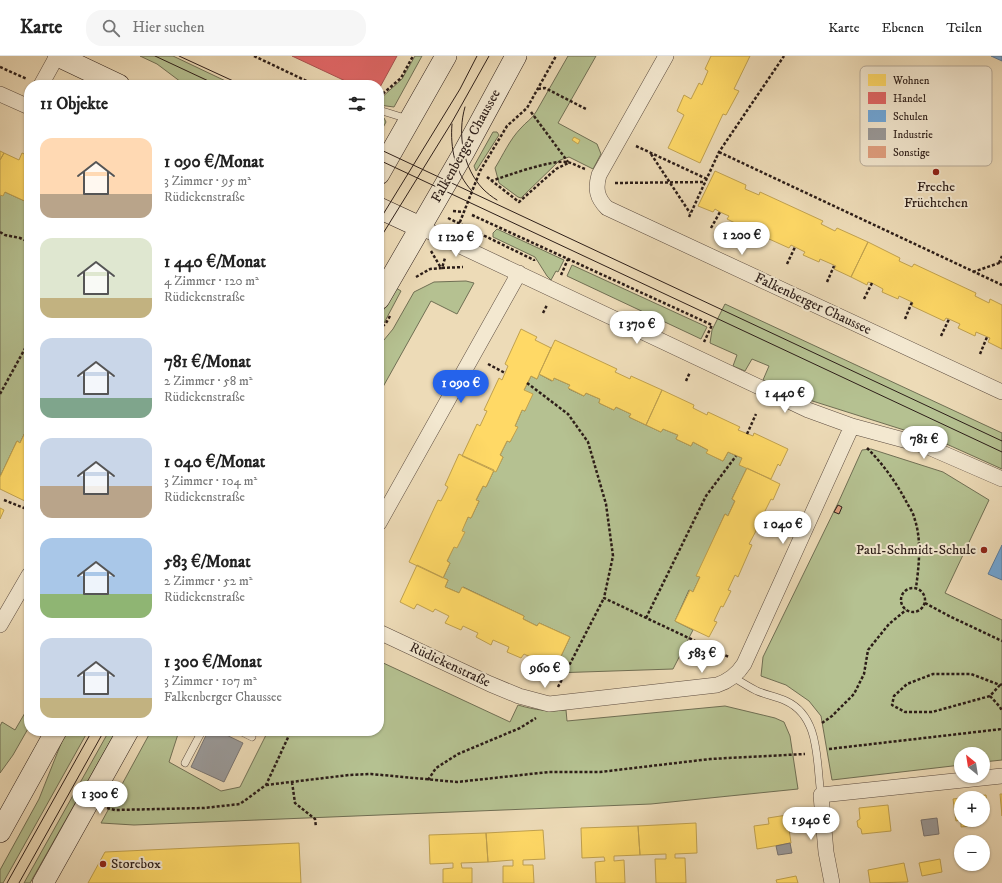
<!DOCTYPE html>
<html lang="de">
<head>
<meta charset="utf-8">
<style>
  :root { --surface:#fff; --page:#f6f6f6; --text:#222; --muted:#767676; --line:#e0e0e0; --accent:#2563eb }
  body { margin:0; font-family:"IM FELL DW Pica",serif; background:var(--page); color:var(--text); height:100vh; display:flex; flex-direction:column; font-size:15px; white-space:nowrap }
  * { box-sizing:border-box; margin:0 }
  p { font-size:13px; color:var(--muted) }
  .icon { flex:none; width:22px; height:22px; fill:none; stroke:currentColor; stroke-width:2; stroke-linecap:round; stroke-linejoin:round }
  .map { position:relative; flex:1; overflow:hidden }
  .panel { position:absolute; left:24px; top:24px; width:360px; height:656px; display:flex; flex-direction:column; background:var(--surface); border-radius:16px; box-shadow:0 1px 3px #0004 }
  .panel>* { flex:none }
  .needle { width:26px; rotate:330deg }
  .buttons { position:absolute; left:954px; top:691px; display:grid; gap:8px }
  .buttons a { display:grid; place-items:center; width:36px; height:36px; border-radius:50%; background:var(--surface); box-shadow:0 1px 3px #0004; font-size:20px }
  .price { position:absolute; translate:-50% -34px; padding:0 9px; border-radius:14px; background:#fff; color:#222; font-size:13px; line-height:26px; filter:drop-shadow(0 1px 2px #0008) }
  .price::after { content:''; position:absolute; left:50%; top:24px; width:12px; height:9px; margin-left:-6px; background:inherit; clip-path:polygon(0 0,100% 0,50% 100%) }
  .price.selected { background:var(--accent); color:#fff }
  ul { padding:0; list-style:none }
  li { display:flex; align-items:center; gap:12px; height:100px; padding:0 16px }
  li span { display:grid; place-items:center; flex:none; width:112px; height:80px; border-radius:12px; color:#555 }
  li>.icon { margin-inline-start:auto }
  span .icon { width:48px; height:48px; fill:#fffc; stroke-width:1 }
  li b { font-size:17px }
  h2 { display:flex; justify-content:space-between; align-items:center; height:48px; padding:0 16px; font-size:17px }
  header { display:flex; align-items:center; gap:24px; box-sizing:border-box; height:56px; padding:0 20px; background:var(--surface); border-bottom:1px solid var(--line) }
  header strong { font-size:19px }
  nav { display:flex; gap:22px; margin-inline-start:auto; font-size:14px }
  .search { width:280px; height:36px; background:var(--page); display:flex; align-items:center; gap:10px; box-sizing:border-box; padding:0 14px; border-radius:16px; color:var(--muted); font-size:15px }
  .map>svg:first-child { display:block }
</style>
</head>
<body>
<header>
<strong>Karte</strong>
<div class="search"><svg class="icon" aria-label="search" viewBox="0 0 24 24"><circle cx="10" cy="10" r="6"/><path d="M15 15l6 6"/></svg>Hier suchen</div>
<nav><a>Karte</a><a>Ebenen</a><a>Teilen</a></nav>
</header>
<div class="map">
<svg width="1002" height="827" viewBox="0 0 1002 827">
  <rect width="100%" height="100%" fill="#eddbb7"/>
  <filter id="stains"><feTurbulence type="fractalNoise" baseFrequency=".005" numOctaves="4"/><feColorMatrix values="0 0 0 0 .2 0 0 0 0 .09 0 0 0 0 .02 0 0 0 .5 -.17"/></filter>
  <radialGradient id="worn" r=".72"><stop offset=".6" stop-color="#630" stop-opacity="0"/><stop offset="1" stop-color="#630" stop-opacity=".3"/></radialGradient>
  <path fill="#b5c191" stroke="#706f54" d="M140,0H173L234,29H185L157,8Z
    M415,0H422L394,51L379,49V44L402,23Z
    M568,0H596L558,67L597,88L601,98L593,113L569,101L560,104L521,142L518,141L499,127L495,112C503,99 510,83 521,72C526,66 532,63 536,56Z
    M379,61L384,62L386,66L379,79Z
    M493,76H497L499,79L476,115L474,110Z
    M5,136L29,147V368L20,387L17,385L0,421V139Z
    M497,173L564,204L558,216L556,215L551,224L547,220L535,201L493,181V177Z
    M572,209L707,271L701,283L567,220Z
    M466,225L474,227L457,258L431,245L379,338V290L393,273L414,236L434,226Z
    M396,232L401,235L384,267L379,264V262Z
    M725,248L1002,377V413L942,386L803,342L763,324L769,310L752,303L745,315L733,310L737,299L710,287L712,274Z
    M539,318L552,325L554,322L570,329L569,333L584,340L586,337L600,343L599,347L614,354L616,351L631,358L629,361L661,376L663,373L678,379L676,383L691,390L693,386L708,394L707,397L723,405L728,396L742,402L747,412L732,443L735,445L728,460L725,458L697,520L700,521L693,536L689,534L675,565L693,574L673,613L553,617L570,581L539,567L537,570L523,563L524,560L463,531L459,537L445,531L448,524L443,522L450,507L447,505L468,461L471,462L479,445L476,444L483,430L486,431L494,414L496,415L503,401L500,399L507,385L510,386L517,371L515,370L522,354L525,355L524,334L531,320L537,323Z
    M871,393L943,416L989,444L945,537L1002,564V704L983,706V698H961V709L832,724L821,660L809,645L786,629L761,620L763,601L839,445L862,394Z
    M379,605L510,666L518,649C535,654 549,656 566,654L567,665L725,650L775,662L784,666L790,680L798,733L651,748L134,769L101,767L151,675H179L169,706L221,735L240,731L268,675H379Z
    M29,650V671L13,699L0,717V670L2,666L15,674Z
    M66,675H88L3,827H0V814L39,743Z
    M109,675H116L30,827H24Z"/>
  <path fill="#ffd966" stroke="#c0a14f" d="M711,0H750L734,33L739,35L726,59L723,58L700,107L668,92L684,59L677,55L684,39L691,43L699,27L702,29L708,15L705,13Z
    M574,81L580,84L578,88L572,84Z
    M0,95L4,97L0,104Z
    M4,97L19,104L22,97L29,100V147L5,136L3,140L0,139V104Z
    M715,115L746,129L745,133L759,139L760,136L823,165L821,168L835,175L837,172L868,186L851,221L834,213L836,210L820,203L819,206L803,199L805,196L791,189L789,192L758,178L759,175L745,168L743,171L727,163L729,160L720,156L715,153L713,156L698,150Z
    M868,186L900,202L899,205L912,211L914,208L976,237L975,240L989,247L990,243L1002,249V293L988,286L990,282L976,276L975,280L958,272L960,268L949,263L946,262L944,265L912,250L913,247L912,246L899,240L898,243L882,236L883,233L872,227L868,226L867,229L851,221Z
    M521,273L537,281L535,284L551,292L537,323L531,320L524,334L533,338L525,355L522,354L515,370L518,371L510,386L507,385L500,399L503,401L496,416L462,400L477,368L480,370L487,355L484,354L499,322L502,324L508,310L505,308Z
    M555,284L617,313L615,316L630,323L631,320L662,334L646,369L629,361L631,358L616,351L614,354L599,347L600,343L586,337L584,340L568,332L570,329L554,322L553,325L539,318Z
    M662,334L694,349L693,352L707,359L708,356L740,371L738,374L753,380L754,377L788,393L780,410L778,408L771,423L739,409L742,402L728,396L723,405L706,397L708,394L693,386L691,390L676,383L678,379L663,373L661,376L646,369Z
    M29,368V447L0,433V421L17,385L20,387Z
    M459,398L494,414L486,431L483,430L476,444L479,445L471,462L468,461L462,475L465,476L457,492L454,491L447,505L450,507L443,522L409,506L438,444L441,445L448,431L445,429Z
    M747,412L780,428L773,444L771,443L764,457L766,458L759,474L757,473L749,488L752,489L738,521L735,519L728,534L731,535L723,551L721,550L714,565L717,566L709,581L675,565L690,534L693,536L700,521L696,520L725,458L728,460L735,445L732,443Z
    M0,452L4,454L0,463Z
    M417,509L448,524L445,531L459,537L462,531L524,560L523,563L537,570L539,567L570,581L553,617L536,609L539,605L524,598L521,602L507,596L509,591L493,584L491,589L476,581L478,577L463,570L461,574L445,567L449,560L435,553L433,556L417,548L414,553L400,546Z
    M1000,738H1002V760Z
    M986,739L988,761L983,762V742H961V764H971V770L961,771V764L956,765L953,743Z
    M888,749L891,775L862,778L861,773L858,771L857,765L860,763L859,752Z
    M787,759L791,787L757,793L754,770L769,768L768,762Z
    M696,767L697,797L675,798V802H685L686,827H656L655,803H666V798L640,799L638,770Z
    M638,770L640,799L614,800V805L624,804L625,827H596L595,806L605,805L604,801L582,802L581,772Z
    M543,774L545,803L523,804V809H533L534,827H503V810H513V804L488,806L486,777Z
    M486,777L488,806L461,807L462,812H472V827H443V813L453,812V807L430,808L429,779Z
    M299,787L301,827H88L105,796Z
    M940,803L942,816L922,820L919,807Z
    M904,807L908,826L870,827L868,814Z
    M796,820L798,827H777L776,824Z"/>
  <path fill="#e06666" stroke="#aa504f" d="M292,0H397L379,33V29H354Z"/>
  <path fill="#6fa8dc" stroke="#5b7ea1" d="M991,0H1002V5Z
    M1002,489V524L988,518Z"/>
  <path fill="#999" stroke="#787472" d="M208,675H218L243,687L224,726L191,711Z
    M937,762L939,778L924,780L921,764Z
    M790,787L792,797L778,799L776,790Z"/>
  <path fill="#e09f7f" stroke="#2c1d18" d="M838,449L842,451L839,458L834,456Z"/>
  <g fill="none" stroke-linecap="round" stroke-linejoin="round">
    <defs>
      <path id="lane" d="M379,54L408,63
        M733,621C741,626 749,631 757,635C767,639 777,641 786,645C821,661 816,707 821,739
        M240,675L252,681
        M185,707L202,675"/>
      <path id="street" d="M666,0L599,119C595,133 597,142 607,152L1002,336
        M41,29L57,0
        M0,38L29,51
        M420,171L808,354L852,370L926,390L1002,423
        M379,467L519,217
        M0,569L29,519
        M379,576L490,628L519,640L549,648L717,629C729,625 737,619 744,608L852,370
        M832,827L826,796L821,739L1002,720"/>
      <path id="secondary" d="M58,0L119,29
        M379,118L446,0
        M379,152L420,171
        M379,243L464,96L516,0
        M0,776L56,675
        M43,827L128,675"/>
    </defs>
    <use href="#lane" stroke="#5c4c40" stroke-width="8"/>
    <use href="#street" stroke="#5c4c40" stroke-width="16"/>
    <use href="#secondary" stroke="#2c1d18" stroke-width="22"/>
    <path stroke="#2c1d18" stroke-width="2.5" stroke-dasharray="3 2" stroke-linecap="butt" d="M254,0L315,29
      M0,11L27,23
      M538,33L545,32L586,53
      M379,41L401,22L413,0
      M531,56L568,106
      M636,90L707,123
      M719,96L1002,229
      M651,98L690,157
      M487,121L519,146L556,113L568,107
      M491,125C509,119 550,104 567,106C573,107 579,111 585,113
      M615,127L705,126
      M453,155L463,156
      M472,159L712,269L704,286
      M689,161L719,96L784,0
      M448,162L534,204V205
      M458,171L480,115L507,70L527,52L556,0
      M711,172L720,156
      M0,176L5,179L20,182L29,186
      M749,189L756,173
      M431,195L441,212
      M999,207L1002,200
      M787,208L795,191
      M442,212L463,211
      M973,216L1002,206
      M561,219L568,203
      M416,221L430,213L442,212L445,202
      M827,226L834,210
      M864,243L872,227
      M543,257L547,249
      M905,263L912,246
      M379,274L386,267L390,260
      M941,280L949,263
      M980,298L987,281
      M488,308L505,317
      M686,325L690,316
      M527,327L568,358L588,386L606,448L613,500L604,542L729,601
      M0,338L28,287L29,282
      M747,378L756,358
      M867,392C883,408 896,426 907,447C909,451 913,456 914,461C922,483 919,509 916,532
      M4,444L29,454
      M901 544a12 12 0 1 1 24 0a12 12 0 1 1-24 0Z
      M925,547L951,561L1002,585
      M646,562L706,440L736,400
      M1000,629L990,640L932,656H905L892,649L894,640L907,628L933,618H971L1000,629L1002,628
      M558,631L604,542
      M990,640L1000,651L1002,655
      M822,667L832,660L854,638L864,618L868,594L889,568L906,554
      M829,693L1002,673
      M428,724L436,712L458,698L520,672L536,662
      M292,726L295,747L315,763L316,771
      M266,729L349,719L371,718L457,726L549,716H600L710,703L805,698
      M107,752L115,754L204,752L240,748L266,729L291,675"/>
    <use href="#lane" stroke="#f3e8d0" stroke-width="7"/>
    <use href="#street" stroke="#f3e8d0" stroke-width="15"/>
    <use href="#secondary" stroke="#f3e8d0" stroke-width="21"/>
    <path stroke="#2c1d18" stroke-width="1" d="M155,0L217,29
      M179,0L242,29
      M465,51C457,78 463,112 483,133C487,137 492,141 497,144
      M452,68C450,92 455,117 472,135
      M379,93L1002,385
      M379,104L1002,396
      M379,165L460,33L477,0
      M379,184L452,66L489,0
      M7,827L92,675
      M19,827L104,675"/>
  </g>
  <g fill="#8f2418" stroke="#f3e8d0" stroke-width="1.5">
    <circle cx="936" cy="116" r="4"/>
    <circle cx="984" cy="494" r="4"/>
    <circle cx="103" cy="808" r="4"/>
  </g>
  <g text-anchor="middle" dominant-baseline="central" stroke-width="4" stroke-linejoin="round" paint-order="stroke">
    <g font-size="14" fill="#2c1d18" stroke="#f3e8d0">
      <text transform="translate(466 90) rotate(-61)">Falkenberger Chaussee</text>
      <text transform="translate(813 248) rotate(25)">Falkenberger Chaussee</text>
      <text transform="translate(450 609) rotate(25)">Rüdickenstraße</text>
    </g>
    <g font-size="14" fill="#2c1d18" stroke="#f3e8d0">
      <text x="936" y="131">Freche<tspan x="936" dy="16">Früchtchen</tspan></text>
      <text x="976" y="494" text-anchor="end">Paul-Schmidt-Schule</text>
      <text x="111" y="808" text-anchor="start">Storebox</text>
    </g>
  </g>
  <rect x="860" y="10" width="132" height="100" rx="6" fill="#f3e8d0" stroke="#b7ab99" stroke-width="1"/>
  <rect x="868" y="18" width="18" height="12" fill="#ffd966"/>
  <rect x="868" y="36" width="18" height="12" fill="#e06666"/>
  <rect x="868" y="54" width="18" height="12" fill="#6fa8dc"/>
  <rect x="868" y="72" width="18" height="12" fill="#999"/>
  <rect x="868" y="90" width="18" height="12" fill="#e09f7f"/>
  <g font-size="11" fill="#2c1d18">
    <text x="893" y="28">Wohnen</text>
    <text x="893" y="46">Handel</text>
    <text x="893" y="64">Schulen</text>
    <text x="893" y="82">Industrie</text>
    <text x="893" y="100">Sonstige</text>
  </g>
  <rect width="100%" height="100%" filter="url(#stains)"/>
  <rect width="100%" height="100%" fill="url(#worn)"/>
</svg>
<div class="buttons">
<a><svg class="needle" viewBox="-14 -14 28 28"><path d="M0-13l5 13h-10z" fill="#e53935"/><path d="M0 13l5-13h-10z" fill="#767676"/></svg></a>
<a>+</a>
<a>−</a>
</div>
<b class="price" style="left:742px;top:200px">1 200 €</b>
<b class="price" style="left:456px;top:202px">1 120 €</b>
<b class="price" style="left:637px;top:289px">1 370 €</b>
<b class="price selected" style="left:461px;top:348px">1 090 €</b>
<b class="price" style="left:785px;top:358px">1 440 €</b>
<b class="price" style="left:924px;top:404px">781 €</b>
<b class="price" style="left:783px;top:489px">1 040 €</b>
<b class="price" style="left:702px;top:618px">583 €</b>
<b class="price" style="left:545px;top:633px">960 €</b>
<b class="price" style="left:100px;top:759px">1 300 €</b>
<b class="price" style="left:811px;top:785px">1 940 €</b>
<section class="panel">
<h2>11 Objekte<svg class="icon" aria-label="filters" viewBox="0 0 24 24"><path d="M4 7h16M4 17h16"/><circle cx="9" cy="7" r="2"/><circle cx="15" cy="17" r="2"/></svg></h2>
<ul>
<li><span style="background:linear-gradient(#ffd9b3 70%,#b9a48a 0)"><svg class="icon" aria-label="home" viewBox="0 0 24 24"><path d="M3 11l9-7 9 7M6 9v11h12V9"/></svg></span><div><b>1 090 €/Monat</b><p>3 Zimmer · 95 m²</p><p>Rüdickenstraße</p></div></li>
<li><span style="background:linear-gradient(#dfe7d0 75%,#c2b280 0)"><svg class="icon" aria-label="home" viewBox="0 0 24 24"><path d="M3 11l9-7 9 7M6 9v11h12V9"/></svg></span><div><b>1 440 €/Monat</b><p>4 Zimmer · 120 m²</p><p>Rüdickenstraße</p></div></li>
<li><span style="background:linear-gradient(#c9d6e8 75%,#7fa58c 0)"><svg class="icon" aria-label="home" viewBox="0 0 24 24"><path d="M3 11l9-7 9 7M6 9v11h12V9"/></svg></span><div><b>781 €/Monat</b><p>2 Zimmer · 58 m²</p><p>Rüdickenstraße</p></div></li>
<li><span style="background:linear-gradient(#c9d6e8 60%,#b9a48a 0)"><svg class="icon" aria-label="home" viewBox="0 0 24 24"><path d="M3 11l9-7 9 7M6 9v11h12V9"/></svg></span><div><b>1 040 €/Monat</b><p>3 Zimmer · 104 m²</p><p>Rüdickenstraße</p></div></li>
<li><span style="background:linear-gradient(#a9c7e8 70%,#8fb573 0)"><svg class="icon" aria-label="home" viewBox="0 0 24 24"><path d="M3 11l9-7 9 7M6 9v11h12V9"/></svg></span><div><b>583 €/Monat</b><p>2 Zimmer · 52 m²</p><p>Rüdickenstraße</p></div></li>
<li><span style="background:linear-gradient(#c9d6e8 75%,#c2b280 0)"><svg class="icon" aria-label="home" viewBox="0 0 24 24"><path d="M3 11l9-7 9 7M6 9v11h12V9"/></svg></span><div><b>1 300 €/Monat</b><p>3 Zimmer · 107 m²</p><p>Falkenberger Chaussee</p></div></li>
</ul>
</section>
</div>
</body>
</html>
